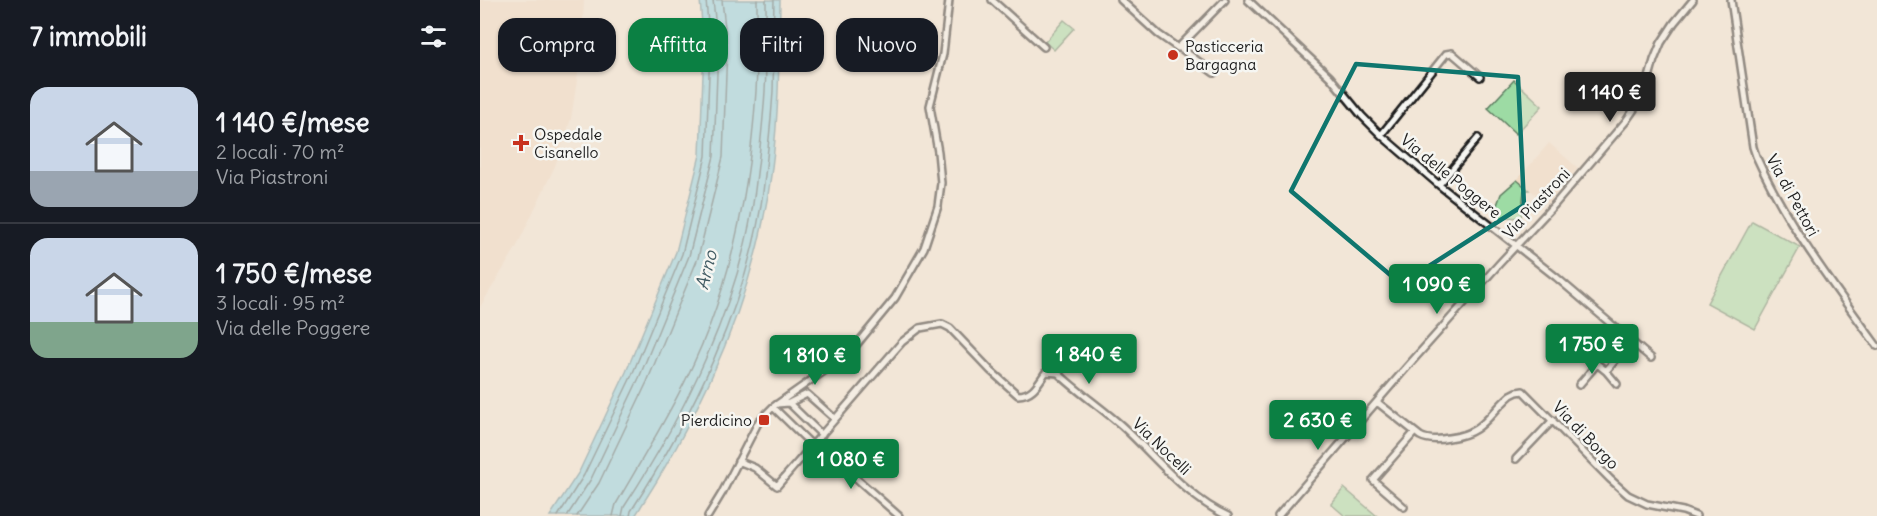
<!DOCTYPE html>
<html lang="it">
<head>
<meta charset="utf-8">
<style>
  :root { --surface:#171b24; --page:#20242c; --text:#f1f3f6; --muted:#9ea1a6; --line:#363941; --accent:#0b8043 }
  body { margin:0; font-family:Delius,sans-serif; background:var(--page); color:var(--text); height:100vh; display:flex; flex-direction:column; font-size:22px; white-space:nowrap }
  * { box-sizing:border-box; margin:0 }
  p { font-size:20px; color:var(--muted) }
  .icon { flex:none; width:33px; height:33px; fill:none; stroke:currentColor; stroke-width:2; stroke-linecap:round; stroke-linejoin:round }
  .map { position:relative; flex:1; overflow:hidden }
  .panel { display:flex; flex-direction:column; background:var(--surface); width:480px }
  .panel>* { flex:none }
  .banner { position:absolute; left:18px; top:18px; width:570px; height:54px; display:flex; gap:12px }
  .price { position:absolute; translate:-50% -51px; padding:0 14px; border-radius:6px; background:var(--accent); color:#fff; font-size:20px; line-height:39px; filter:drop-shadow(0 2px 3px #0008) }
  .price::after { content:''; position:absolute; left:50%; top:36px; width:18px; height:14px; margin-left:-9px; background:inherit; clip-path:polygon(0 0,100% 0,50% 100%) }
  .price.on { background:#222; color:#fff }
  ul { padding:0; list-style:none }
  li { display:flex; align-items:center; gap:18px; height:150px; padding:0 30px }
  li+li { border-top:2px solid var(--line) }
  li span { display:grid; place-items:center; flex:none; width:168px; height:120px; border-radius:18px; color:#555 }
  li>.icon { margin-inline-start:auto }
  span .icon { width:72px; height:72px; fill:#fffc; stroke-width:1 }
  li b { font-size:26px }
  h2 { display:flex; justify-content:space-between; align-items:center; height:72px; padding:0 30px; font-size:26px }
  .chip { padding:0 21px; border-radius:18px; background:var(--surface); box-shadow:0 2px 4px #0004; font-size:21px; line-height:54px }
  .chip.on { background:var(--accent); color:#fff }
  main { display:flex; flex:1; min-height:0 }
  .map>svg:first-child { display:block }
</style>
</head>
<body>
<main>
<section class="panel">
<h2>7 immobili<svg class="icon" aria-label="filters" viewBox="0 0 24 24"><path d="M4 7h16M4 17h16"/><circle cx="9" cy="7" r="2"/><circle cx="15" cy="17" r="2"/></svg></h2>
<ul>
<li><span style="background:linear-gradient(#c9d6e8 70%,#9aa5b1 0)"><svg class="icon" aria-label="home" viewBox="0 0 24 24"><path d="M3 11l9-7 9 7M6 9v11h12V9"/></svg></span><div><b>1 140 €/mese</b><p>2 locali · 70 m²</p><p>Via Piastroni</p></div></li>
<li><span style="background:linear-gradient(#c9d6e8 70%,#7fa58c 0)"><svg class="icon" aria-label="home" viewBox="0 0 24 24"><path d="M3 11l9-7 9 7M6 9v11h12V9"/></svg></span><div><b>1 750 €/mese</b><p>3 locali · 95 m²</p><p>Via delle Poggere</p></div></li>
</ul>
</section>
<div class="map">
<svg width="1397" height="516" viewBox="0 0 1397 516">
  <rect width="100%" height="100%" fill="#f2e6d7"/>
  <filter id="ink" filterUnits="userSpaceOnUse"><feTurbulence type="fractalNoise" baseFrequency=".0167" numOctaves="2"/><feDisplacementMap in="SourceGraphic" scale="12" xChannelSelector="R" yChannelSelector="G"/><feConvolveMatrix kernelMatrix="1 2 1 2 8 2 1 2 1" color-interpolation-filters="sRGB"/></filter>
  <g filter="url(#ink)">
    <path fill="#efdac4" d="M0,0H104L102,48L91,119L75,166L36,248L0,307Z
      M1069,143L1098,168L1068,204L1037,180Z"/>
    <path fill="#9ddba4" stroke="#5c7c60" stroke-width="1.5" d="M584,20L594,28L574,50L565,42Z
      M1034,80L1062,106L1036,134L1008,108Z
      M1037,180L1049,190L1044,191L1041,218L1023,217L1022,220L1014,213L1021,194Z
      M1272,221L1320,247L1275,329L1227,303Z
      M864,488L897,516H865L851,504Z"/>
    <path fill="#86d1e7" stroke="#5c8996" stroke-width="1.5" d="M220,0H300C299,65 299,131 288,195C269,310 218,419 155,516H70L99,472L146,372L196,252L220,155L224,47Z"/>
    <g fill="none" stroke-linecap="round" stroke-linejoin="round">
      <path stroke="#46646d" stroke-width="1.5" d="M78,516L104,475L152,375L202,254L226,156L230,47L226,0
        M87,516L111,479L159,378L209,256L234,156L238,46L233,0
        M97,516L119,483L167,382L218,258L243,157L247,46L242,0
        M133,516L136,504C169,447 205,390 229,327C258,251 271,172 276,91C278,61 277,30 277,0
        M142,516L144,507C205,414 261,301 275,190C279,158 283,124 285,91C287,61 286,30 286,0
        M150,516L151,511C212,417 268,303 283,192C287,159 291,125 293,91C294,61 293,30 294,0"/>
      <defs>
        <path id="street" d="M512,0L564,47
          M641,0L678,34L698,48L745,0
          M768,0L850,77L882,116L901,135L959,185L1076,277L1171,358
          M1251,0L1273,147L1276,156C1307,225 1353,285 1397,346
          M699,47L734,73
          M901,135L966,54L972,53L1000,77
          M959,185L998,138
          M1101,351L1126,371L1137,384
          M1126,371L1151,342
          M1099,385L1117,364
          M897,402L940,436C949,441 959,440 969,438C1003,434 1007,416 1031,395L1037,392L1043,391L1130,479L1148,495L1167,504L1203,511L1216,516
          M309,403L327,394L355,419
          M297,404L309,403L342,435
          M293,407L333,446L351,456L419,516
          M1036,459L1073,420
          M258,461L275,468L297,486L422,342L440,328L462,324L470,328L511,371L538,395C553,395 558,383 566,372L578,373C598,392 622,408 642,426C675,456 707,498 748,516
          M924,507L893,480L934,433
          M228,516L242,493L279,421L293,407L357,362L377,344L415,298L444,248L458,206L461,183L458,152L450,106L463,54L469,0
          M798,516L926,368L1019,264L1075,204L1146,121L1164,95L1174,60L1181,43L1194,23L1213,0"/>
      </defs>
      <use href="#street" stroke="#1c1c1c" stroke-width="10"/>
      <use href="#street" stroke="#f6f6f2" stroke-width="5"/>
    </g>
  </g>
  <path d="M0 0H1397V516H0ZM876,64L1038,77L1044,205L921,284L811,191Z" fill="#f2e6d7" fill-opacity=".55" fill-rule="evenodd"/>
  <path fill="none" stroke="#0f766e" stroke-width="4.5" stroke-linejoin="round" d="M876,64L1038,77L1044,205L921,284L811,191Z"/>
  <g fill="#c8321e" stroke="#f6f6f2" stroke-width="2">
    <circle cx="693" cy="55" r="6"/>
    <path d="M38 134h6v6h6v6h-6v6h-6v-6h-6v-6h6z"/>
    <rect x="278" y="414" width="12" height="12" rx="3"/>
  </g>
  <g text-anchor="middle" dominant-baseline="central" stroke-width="5" stroke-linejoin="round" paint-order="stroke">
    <g font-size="16" fill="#1c1c1c" stroke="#f6f6f2" text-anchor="start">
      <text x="705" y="46">Pasticceria<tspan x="705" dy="18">Bargagna</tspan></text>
      <text x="54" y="134">Ospedale<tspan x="54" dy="18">Cisanello</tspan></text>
      <text x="272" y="420" text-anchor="end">Pierdicino</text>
    </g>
    <g font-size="16" fill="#1c1c1c" stroke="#f6f6f2">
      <text transform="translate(971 176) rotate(39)">Via delle Poggere</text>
      <text transform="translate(1313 195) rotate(61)">Via di Pettori</text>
      <text transform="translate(1056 203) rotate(-47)">Via Piastroni</text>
      <text transform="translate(1106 435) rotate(46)">Via di Borgo</text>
      <text transform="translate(682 446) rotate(44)">Via Nocelli</text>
    </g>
    <g font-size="18" font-style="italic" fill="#415b63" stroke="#f6f6f2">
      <text transform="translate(226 270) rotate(-76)">Arno</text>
    </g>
  </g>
</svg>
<b class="price on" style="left:1130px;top:123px">1 140 €</b>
<b class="price" style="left:957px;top:315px">1 090 €</b>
<b class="price" style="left:1112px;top:375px">1 750 €</b>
<b class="price" style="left:609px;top:385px">1 840 €</b>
<b class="price" style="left:335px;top:386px">1 810 €</b>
<b class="price" style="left:838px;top:451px">2 630 €</b>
<b class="price" style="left:371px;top:490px">1 080 €</b>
<div class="banner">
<a class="chip">Compra</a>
<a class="chip on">Affitta</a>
<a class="chip">Filtri</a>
<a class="chip">Nuovo</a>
</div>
</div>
</main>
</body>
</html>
